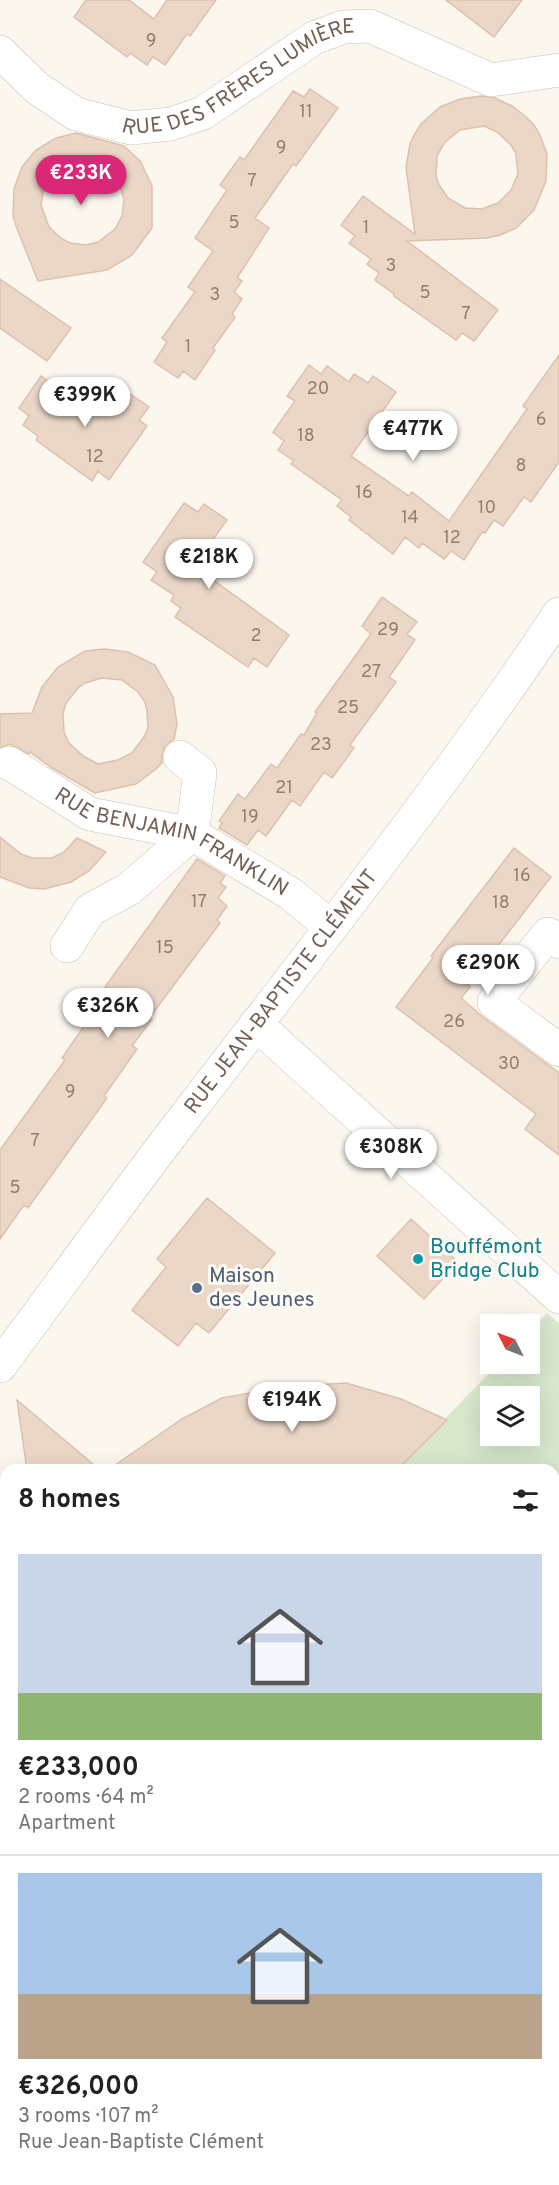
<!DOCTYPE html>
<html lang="en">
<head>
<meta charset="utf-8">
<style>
  :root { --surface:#fff; --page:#f6f6f6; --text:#222; --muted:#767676; --line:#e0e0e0; --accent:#db2777 }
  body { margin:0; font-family:Overpass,sans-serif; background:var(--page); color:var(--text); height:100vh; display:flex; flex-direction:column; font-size:22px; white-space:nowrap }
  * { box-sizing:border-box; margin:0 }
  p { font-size:20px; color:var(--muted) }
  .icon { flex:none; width:33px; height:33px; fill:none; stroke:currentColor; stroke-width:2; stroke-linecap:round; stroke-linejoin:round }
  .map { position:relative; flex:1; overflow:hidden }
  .details { position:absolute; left:0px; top:1464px; width:560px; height:722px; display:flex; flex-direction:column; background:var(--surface); border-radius:18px 18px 0 0; box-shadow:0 6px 24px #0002 }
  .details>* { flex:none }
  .needle { width:39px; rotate:312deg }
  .controls { position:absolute; left:480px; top:1314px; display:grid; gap:12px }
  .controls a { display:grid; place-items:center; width:60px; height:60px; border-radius:0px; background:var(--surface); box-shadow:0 6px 24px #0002; font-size:30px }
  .price { position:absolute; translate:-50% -51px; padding:0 14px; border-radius:21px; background:#fff; color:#222; font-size:20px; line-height:39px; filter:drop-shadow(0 2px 3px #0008) }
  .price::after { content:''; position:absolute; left:50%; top:36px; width:18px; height:14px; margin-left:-9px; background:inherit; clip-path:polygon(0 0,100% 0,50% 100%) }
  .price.current { background:var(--accent); color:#fff }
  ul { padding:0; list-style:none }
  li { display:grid; align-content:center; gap:12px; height:318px; padding:0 18px }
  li+li { border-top:2px solid var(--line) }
  li span { display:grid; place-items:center; height:186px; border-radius:0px; color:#555 }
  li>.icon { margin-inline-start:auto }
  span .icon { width:108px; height:108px; fill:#fffc; stroke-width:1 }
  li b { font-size:26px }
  h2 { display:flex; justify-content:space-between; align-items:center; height:72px; padding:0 18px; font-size:26px }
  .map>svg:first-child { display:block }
</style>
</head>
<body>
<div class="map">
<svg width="559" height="2185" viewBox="0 0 559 2185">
  <rect width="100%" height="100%" fill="#fbf6ee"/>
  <path fill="#d7e8cd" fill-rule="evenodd" d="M547,1313L559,1324V2172H554V1470H395L498,1364H530V1331ZM490,1396H530V1436H490Z"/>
  <path fill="#ebd7c7" stroke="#dec1ab" stroke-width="1.5" fill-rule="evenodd" d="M86,0H129L154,19L167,0H216L190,36L187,34L165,65L153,57L147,65L130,53L127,57L74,17Z
    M446,0H522L494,37Z
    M310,89L338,108L296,166L293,164L255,218L269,228L237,278L242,281L234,292L242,299L232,314L235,317L213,348L215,350L195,380L183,371L178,378L154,362L167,342L162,338L195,292L188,287L213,251L195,238L227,190L220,185L240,157L244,160L293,91L304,97Z
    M481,96L495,98L512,106L525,116L534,125L540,135L547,154L546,181L534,210L516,228L500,235L487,238L407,241L498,310L474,341L462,333L456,340L394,296V294L375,280L379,273L367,264L371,259L349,243L355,236L341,225L363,196L415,234L406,167L410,144L414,135L421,124L440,107L460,99ZM484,126L497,132L511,145L516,154L518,174L511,190L498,203L482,209L465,208L448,198L439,185L436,176L437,156L445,142L460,130Z
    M76,133L124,146L140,161L152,186V228L132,255L107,270L38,281L16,226L13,216L14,189L22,167L36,150L56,138ZM97,161L114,176L119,183L124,199L122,216L115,229L98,242L86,245L70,243L62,239L49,227L41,205L44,188L53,174L60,168L77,162Z
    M0,279L71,328L47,361L0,328Z
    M559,355V462L531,502L524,497L503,526L494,520L485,533L482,532L464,560L451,551L444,559L422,543L419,548L405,537L393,554L349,520L351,517L337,506L342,500L291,464L294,461L278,450L284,441L273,432L295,401L287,396L309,365L321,374L327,366L349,382L354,374L368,383L373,376L396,392L351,456L409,496L412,492L449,521L527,409L523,406Z
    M41,376L97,416L118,386L149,407L139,420L147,426L109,480L98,471L92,481L36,440L38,436L23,425L29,416L19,408Z
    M184,503L198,512L204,504L227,520L194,566L289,635L267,667L254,658L248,667L175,617L181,608L171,601L174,595L151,580L157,572L143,562Z
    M382,597L417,622L407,634L415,640L389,677L396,682L350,745L354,748L332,778L324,772L300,806L292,800L266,836L258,830L247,845L219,828L222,823L219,821L238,794L245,799L271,764L277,768L301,734L304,735L317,713L315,712L371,634L362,626Z
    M104,649L128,652L155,665L173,697L177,724L174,739L165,746L162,754V763L156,769L136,784L95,793L52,768L30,752L29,754L10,744L0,747V714L32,713L42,687L58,667L85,651ZM102,678L122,680L138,692L145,702L147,711L148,728L144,737L132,753L118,760L98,764L83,756L68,742L64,732L63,713L66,703L78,688L85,683Z
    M0,837L21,854L32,858H52L64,852L77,838L106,852L89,871L71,882L44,889L29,888L0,877Z
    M514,848L551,877L468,985L470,987L461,998L483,1017L559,1073V1155L525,1129L536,1114L396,1007L433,958L431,956Z
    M197,859L225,876L220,883L226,887L218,898L227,906L217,920L220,923L150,1017L152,1019L132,1046L137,1049L104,1096L107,1098L28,1208L24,1205L0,1239V1150L65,1060L62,1058L109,990L105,987Z
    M207,1198L275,1253L209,1333L196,1323L178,1346L132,1310L166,1267L157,1259Z
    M411,1219L458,1262L424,1299L377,1256Z
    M346,1383L401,1399L447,1420L397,1470H108L182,1419L222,1398L284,1387Z
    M17,1400L100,1470H27Z"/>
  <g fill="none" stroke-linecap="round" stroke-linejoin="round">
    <defs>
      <g id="minor">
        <path id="s1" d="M0,52L37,88L76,114L131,128L171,124L203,113L314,38L343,27L370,26L491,80L559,70"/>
        <path id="s2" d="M9,763L90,814L192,834L291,894L331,927"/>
        <path d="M559,942L548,934L494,1002L559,1050"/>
        <path d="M67,946L90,910L129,889L192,834L200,773L180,757"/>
        <path d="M256,1024L559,1297"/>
        <path id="s3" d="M0,1366C64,1280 126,1193 191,1109C316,946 445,785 559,614"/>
        <path d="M0,2040H6"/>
      </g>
    </defs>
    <use href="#minor" stroke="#cdc0b4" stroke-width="34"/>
    <use href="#minor" stroke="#fff" stroke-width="33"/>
  </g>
  <circle fill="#0f9aa8" stroke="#fefaf4" stroke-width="2" cx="418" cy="1259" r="6"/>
  <circle fill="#5c6f8a" stroke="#fefaf4" stroke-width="2" cx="197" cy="1288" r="6"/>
  <g text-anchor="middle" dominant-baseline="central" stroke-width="6" stroke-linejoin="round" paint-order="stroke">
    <g font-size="18" fill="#927e6f">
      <text x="151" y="41">9</text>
      <text x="306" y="112">11</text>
      <text x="281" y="148">9</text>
      <text x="252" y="181">7</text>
      <text x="234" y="223">5</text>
      <text x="366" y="228">1</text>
      <text x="391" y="266">3</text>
      <text x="425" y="293">5</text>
      <text x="215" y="295">3</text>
      <text x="466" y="314">7</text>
      <text x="188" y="347">1</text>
      <text x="318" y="389">20</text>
      <text x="541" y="420">6</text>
      <text x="306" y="436">18</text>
      <text x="95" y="457">12</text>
      <text x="521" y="466">8</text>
      <text x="364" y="493">16</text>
      <text x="487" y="508">10</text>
      <text x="410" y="518">14</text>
      <text x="452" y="538">12</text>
      <text x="388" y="630">29</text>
      <text x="256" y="636">2</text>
      <text x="371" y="672">27</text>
      <text x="348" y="708">25</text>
      <text x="321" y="745">23</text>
      <text x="284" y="788">21</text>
      <text x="250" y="817">19</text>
      <text x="522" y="876">16</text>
      <text x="199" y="902">17</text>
      <text x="501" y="903">18</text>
      <text x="165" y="948">15</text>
      <text x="454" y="1022">26</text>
      <text x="509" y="1064">30</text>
      <text x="70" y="1092">9</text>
      <text x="35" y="1141">7</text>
      <text x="15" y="1188">5</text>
    </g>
    <g font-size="21" fill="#746052" stroke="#fefaf4">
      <text stroke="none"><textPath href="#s1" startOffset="276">RUE DES FRÈRES LUMIÈRE</textPath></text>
      <text stroke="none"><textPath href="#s2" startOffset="183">RUE BENJAMIN FRANKLIN</textPath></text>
      <text stroke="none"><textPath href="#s3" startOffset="468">RUE JEAN-BAPTISTE CLÉMENT</textPath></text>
    </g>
    <g font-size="21" fill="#0d838f" stroke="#fefaf4" text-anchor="start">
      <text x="430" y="1247">Bouffémont<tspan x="430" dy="24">Bridge Club</tspan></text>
    </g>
    <g font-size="21" fill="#4e5e75" stroke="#fefaf4" text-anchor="start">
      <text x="209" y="1276">Maison<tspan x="209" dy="24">des Jeunes</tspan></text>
    </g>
  </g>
</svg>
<div class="controls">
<a><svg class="needle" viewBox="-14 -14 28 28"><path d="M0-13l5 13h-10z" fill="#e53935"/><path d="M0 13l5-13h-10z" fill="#767676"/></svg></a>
<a><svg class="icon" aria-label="layers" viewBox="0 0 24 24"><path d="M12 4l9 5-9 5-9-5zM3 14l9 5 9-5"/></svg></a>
</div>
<b class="price current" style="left:81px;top:206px">€233K</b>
<b class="price" style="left:85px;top:428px">€399K</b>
<b class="price" style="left:413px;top:462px">€477K</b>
<b class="price" style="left:209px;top:590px">€218K</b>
<b class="price" style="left:488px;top:996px">€290K</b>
<b class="price" style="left:108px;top:1039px">€326K</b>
<b class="price" style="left:391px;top:1180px">€308K</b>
<b class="price" style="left:292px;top:1433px">€194K</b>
<section class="details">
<h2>8 homes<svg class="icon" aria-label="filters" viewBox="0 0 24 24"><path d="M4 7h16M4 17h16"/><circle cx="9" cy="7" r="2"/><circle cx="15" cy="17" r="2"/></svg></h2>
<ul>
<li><span style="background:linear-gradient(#c9d6e8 75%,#8fb573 0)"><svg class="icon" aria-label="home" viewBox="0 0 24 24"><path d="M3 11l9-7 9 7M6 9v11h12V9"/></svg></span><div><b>€233,000</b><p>2 rooms · 64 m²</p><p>Apartment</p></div></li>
<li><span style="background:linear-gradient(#a9c7e8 65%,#b9a48a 0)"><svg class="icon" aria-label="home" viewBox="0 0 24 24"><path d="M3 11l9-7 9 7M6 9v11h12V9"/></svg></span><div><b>€326,000</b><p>3 rooms · 107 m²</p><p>Rue Jean-Baptiste Clément</p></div></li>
</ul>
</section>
</div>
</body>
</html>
